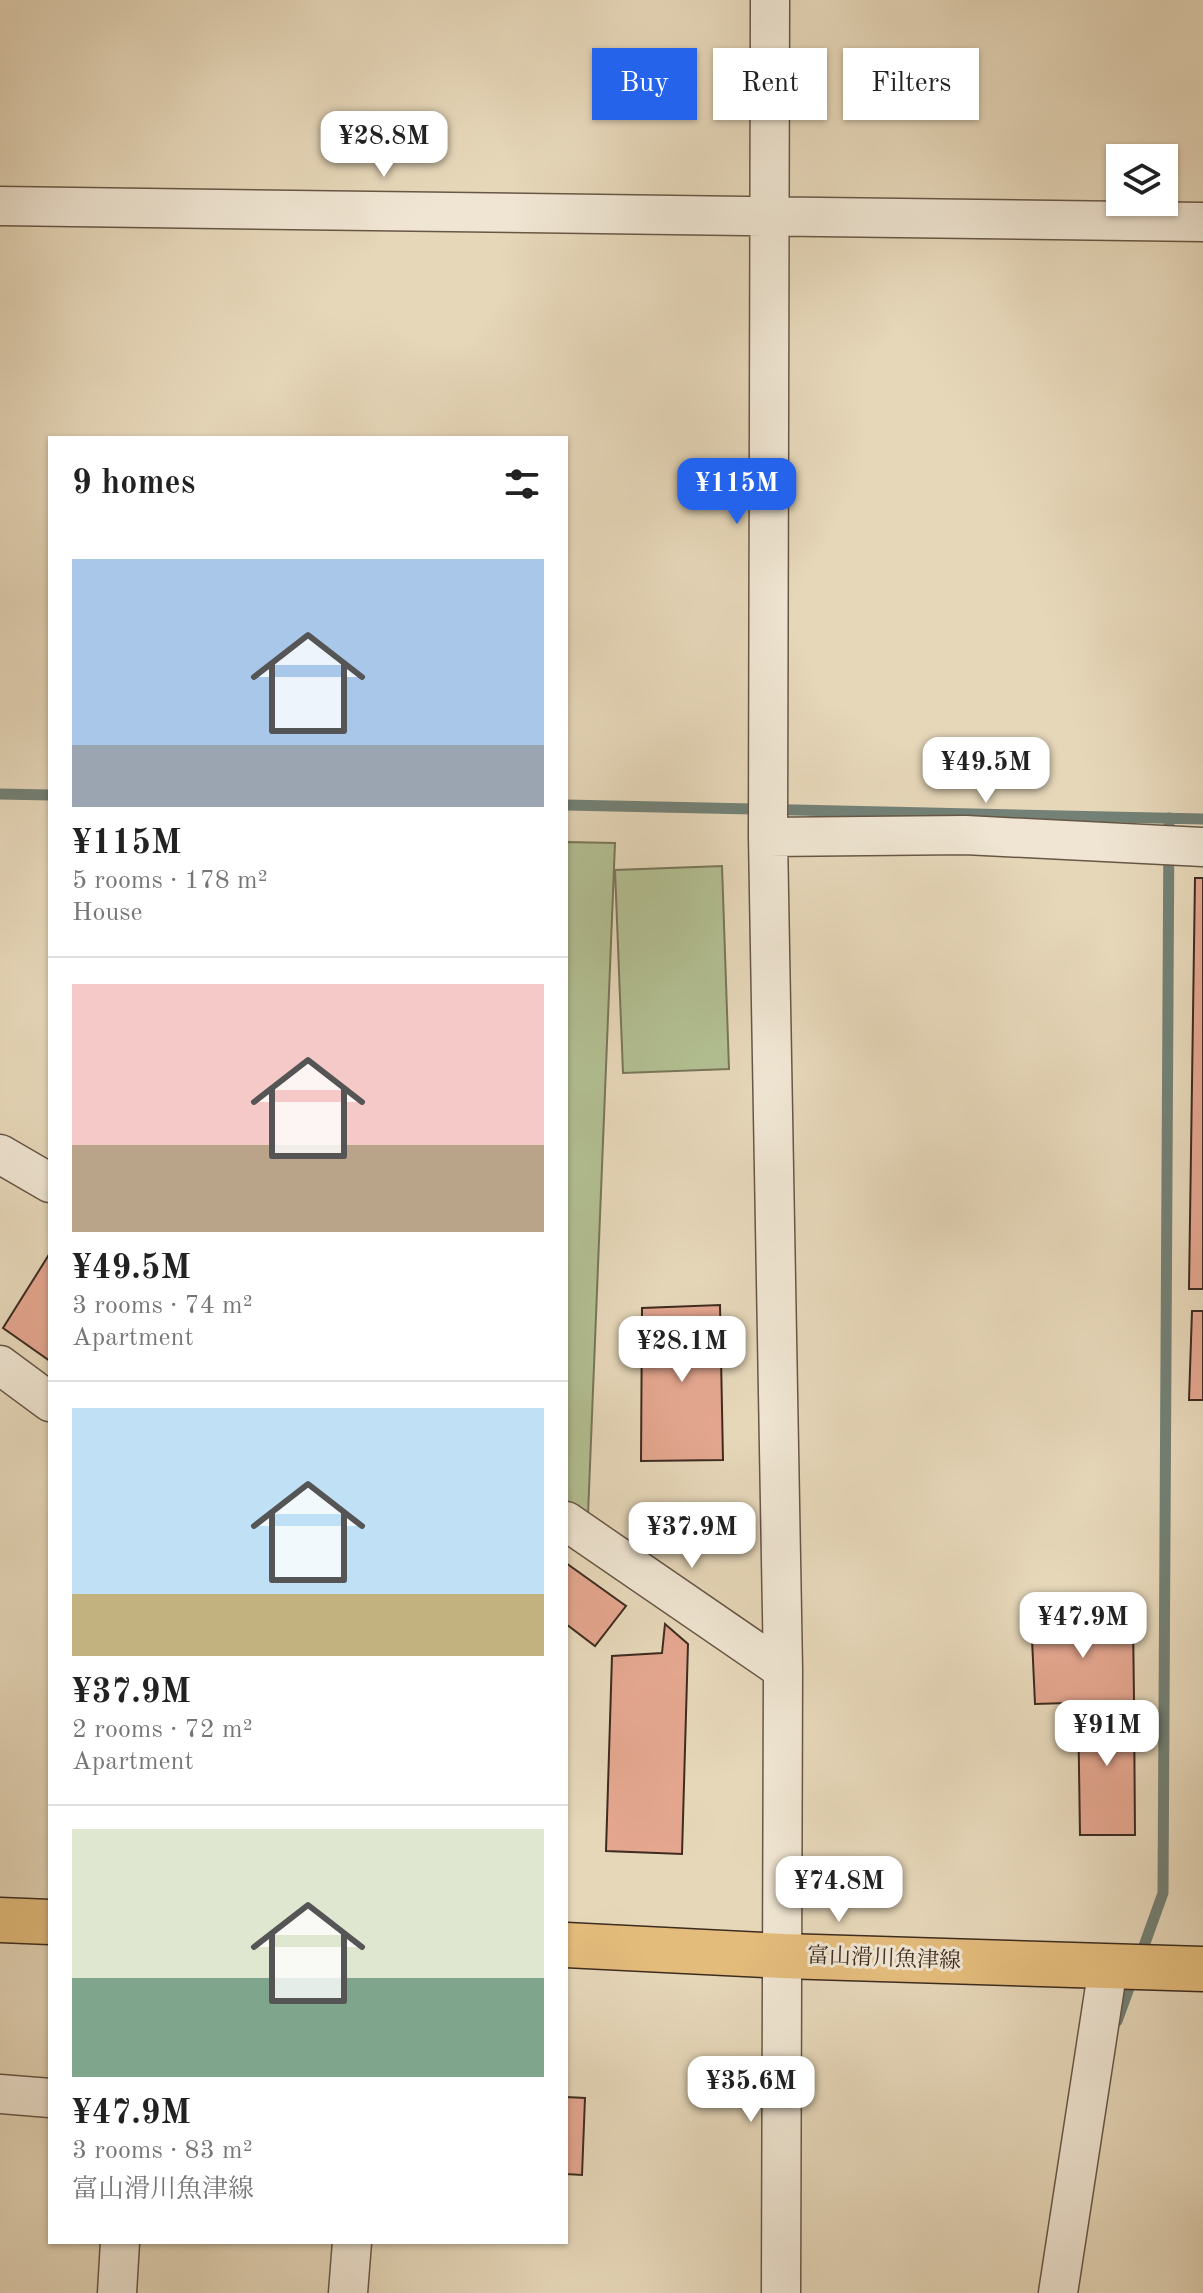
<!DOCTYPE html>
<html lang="en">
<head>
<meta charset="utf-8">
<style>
  :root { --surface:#fff; --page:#f2f2f2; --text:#222; --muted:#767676; --line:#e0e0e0; --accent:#2563eb }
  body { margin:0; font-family:"Old Standard TT","Noto Serif JP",serif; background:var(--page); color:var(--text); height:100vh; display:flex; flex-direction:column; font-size:30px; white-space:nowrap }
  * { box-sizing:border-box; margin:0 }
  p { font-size:26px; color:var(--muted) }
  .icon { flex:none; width:44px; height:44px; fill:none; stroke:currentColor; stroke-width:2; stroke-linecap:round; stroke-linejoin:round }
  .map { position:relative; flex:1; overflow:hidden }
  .side { position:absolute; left:48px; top:436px; width:520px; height:1808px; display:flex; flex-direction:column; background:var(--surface); border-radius:0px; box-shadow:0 2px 6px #0004 }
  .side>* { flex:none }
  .guide { position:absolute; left:592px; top:48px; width:490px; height:72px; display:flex; gap:16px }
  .tools { position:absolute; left:1106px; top:144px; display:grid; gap:16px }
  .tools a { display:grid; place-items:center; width:72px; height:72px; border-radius:0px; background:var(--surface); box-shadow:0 2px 6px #0004; font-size:40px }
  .price { position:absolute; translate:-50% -68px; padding:0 18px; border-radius:16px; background:#fff; color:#222; font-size:26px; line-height:52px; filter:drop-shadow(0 2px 4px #0008) }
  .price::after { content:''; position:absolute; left:50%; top:48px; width:24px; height:18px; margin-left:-12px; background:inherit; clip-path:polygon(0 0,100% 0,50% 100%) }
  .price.active { background:var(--accent); color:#fff }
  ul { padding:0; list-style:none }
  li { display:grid; align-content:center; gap:16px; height:424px; padding:0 24px }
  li+li { border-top:2px solid var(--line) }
  li span { display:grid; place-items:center; height:248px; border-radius:0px; color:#555 }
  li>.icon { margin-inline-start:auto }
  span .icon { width:144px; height:144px; fill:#fffc; stroke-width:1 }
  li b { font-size:34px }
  h2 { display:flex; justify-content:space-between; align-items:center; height:96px; padding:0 24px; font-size:34px }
  .pill { padding:0 28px; border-radius:0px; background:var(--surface); box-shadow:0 2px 6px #0004; font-size:28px; line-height:72px }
  .pill.active { background:var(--accent); color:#fff }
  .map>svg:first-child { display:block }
</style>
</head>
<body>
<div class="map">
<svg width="1203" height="2293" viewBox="0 0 1203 2293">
  <rect width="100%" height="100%" fill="#e6d7b9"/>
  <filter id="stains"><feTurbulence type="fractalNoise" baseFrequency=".0025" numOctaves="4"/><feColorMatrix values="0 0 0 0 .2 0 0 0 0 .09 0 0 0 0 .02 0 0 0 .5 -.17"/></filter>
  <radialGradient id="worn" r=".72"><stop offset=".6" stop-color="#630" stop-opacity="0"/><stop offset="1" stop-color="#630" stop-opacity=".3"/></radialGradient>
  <path fill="#b2bf92" stroke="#787659" stroke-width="2" d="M566,842L615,843L588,1515L566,1500Z
    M722,866L729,1069L623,1073L615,870Z"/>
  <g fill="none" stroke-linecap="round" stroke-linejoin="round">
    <path stroke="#738176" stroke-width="11" d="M0,794L50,795
      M566,805L1203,819
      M1140,1957L1163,1893L1169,818
      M1117,2021L1133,1977"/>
  </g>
  <path fill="#e4a68f" stroke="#3e2c20" stroke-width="2" d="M1195,878H1203V1289H1189Z
    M50,1253V1361L3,1328Z
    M720,1305L723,1460L641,1461L642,1308Z
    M1192,1311H1203V1400H1189Z
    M566,1563L626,1606L595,1646L566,1624Z
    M1031,1617L1133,1619L1134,1701L1035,1704Z
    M665,1624L688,1644L682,1854L606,1851L612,1656L662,1653Z
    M1134,1701L1135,1835H1080L1078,1702Z
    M566,2097L585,2098L582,2175L566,2174Z"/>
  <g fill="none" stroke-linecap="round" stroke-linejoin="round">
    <defs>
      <path id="minor" d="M770,0L768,837L783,1670L781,2293
        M0,206L1203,222
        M768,837L965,835L1203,847
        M0,1154L50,1183
        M0,1365L50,1402
        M566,1521L783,1670
        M0,2094L50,2098
        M117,2293L120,2242
        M348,2293L352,2242
        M1058,2293L1108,1967"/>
      <path id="major" d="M0,1920L50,1922
        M566,1945L783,1956L1203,1969"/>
    </defs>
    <use href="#minor" stroke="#685746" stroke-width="41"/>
    <use href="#major" stroke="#3e2c20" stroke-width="47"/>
    <use href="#minor" stroke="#efe5d2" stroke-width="38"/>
    <use href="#major" stroke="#e3bc7c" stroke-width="44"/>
  </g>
  <g text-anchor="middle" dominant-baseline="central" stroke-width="6" stroke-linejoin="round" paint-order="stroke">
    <g font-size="22" fill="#3e2c20" stroke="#efe5d2">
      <text transform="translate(884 1959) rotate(2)">富山滑川魚津線</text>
    </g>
  </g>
  <rect width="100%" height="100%" filter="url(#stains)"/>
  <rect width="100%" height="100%" fill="url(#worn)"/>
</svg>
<div class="tools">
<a><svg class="icon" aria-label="layers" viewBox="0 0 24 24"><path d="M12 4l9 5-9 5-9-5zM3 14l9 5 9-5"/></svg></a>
</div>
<b class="price" style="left:384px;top:179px">¥28.8M</b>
<b class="price active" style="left:737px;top:526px">¥115M</b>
<b class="price" style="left:986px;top:805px">¥49.5M</b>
<b class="price" style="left:682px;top:1384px">¥28.1M</b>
<b class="price" style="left:692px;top:1570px">¥37.9M</b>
<b class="price" style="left:1083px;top:1660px">¥47.9M</b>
<b class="price" style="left:1107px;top:1768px">¥91M</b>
<b class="price" style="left:839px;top:1924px">¥74.8M</b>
<b class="price" style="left:751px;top:2124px">¥35.6M</b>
<div class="guide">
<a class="pill active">Buy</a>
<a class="pill">Rent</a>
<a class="pill">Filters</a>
</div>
<section class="side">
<h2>9 homes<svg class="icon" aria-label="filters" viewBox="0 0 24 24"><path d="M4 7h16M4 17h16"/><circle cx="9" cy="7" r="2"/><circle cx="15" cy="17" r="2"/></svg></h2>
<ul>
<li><span style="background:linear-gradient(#a9c7e8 75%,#9aa5b1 0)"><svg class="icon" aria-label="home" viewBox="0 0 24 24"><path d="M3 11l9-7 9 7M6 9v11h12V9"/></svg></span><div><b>¥115M</b><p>5 rooms · 178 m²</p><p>House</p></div></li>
<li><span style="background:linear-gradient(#f6c9c9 65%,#b9a48a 0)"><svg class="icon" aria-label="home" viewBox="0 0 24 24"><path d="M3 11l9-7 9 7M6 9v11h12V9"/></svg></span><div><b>¥49.5M</b><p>3 rooms · 74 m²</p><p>Apartment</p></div></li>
<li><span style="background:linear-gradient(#bfe0f5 75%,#c2b280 0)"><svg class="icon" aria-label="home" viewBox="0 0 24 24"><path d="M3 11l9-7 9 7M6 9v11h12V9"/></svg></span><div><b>¥37.9M</b><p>2 rooms · 72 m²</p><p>Apartment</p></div></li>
<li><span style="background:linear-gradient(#dfe7d0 60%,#7fa58c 0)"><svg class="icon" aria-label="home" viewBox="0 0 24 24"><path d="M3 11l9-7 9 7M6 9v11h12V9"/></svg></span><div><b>¥47.9M</b><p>3 rooms · 83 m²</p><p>富山滑川魚津線</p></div></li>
</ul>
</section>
</div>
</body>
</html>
